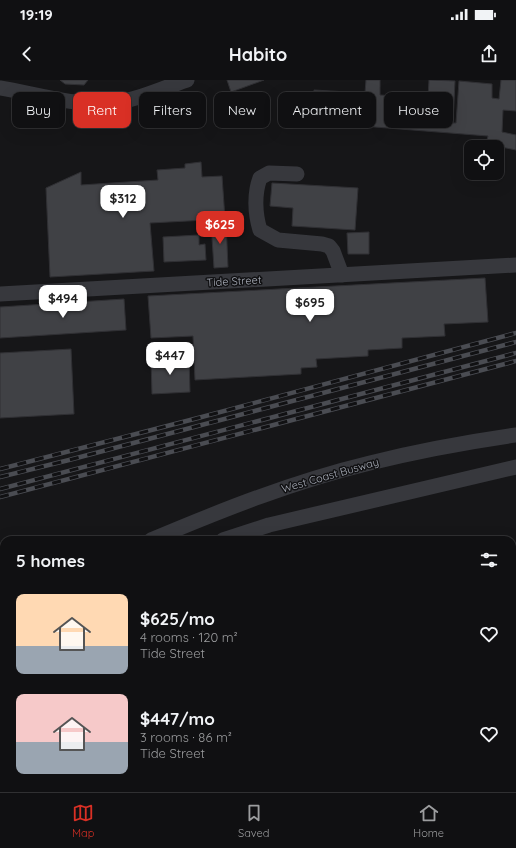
<!DOCTYPE html>
<html lang="en">
<head>
<meta charset="utf-8">
<style>
  :root { --surface:#101012; --page:#1e1e20; --text:#f1f3f6; --muted:#9c9d9f; --line:#303032; --accent:#d93025 }
  body { margin:0; font-family:Quicksand,sans-serif; background:var(--page); color:var(--text); height:100vh; display:flex; flex-direction:column; font-size:15px; white-space:nowrap }
  * { box-sizing:border-box; margin:0 }
  p { font-size:13px; color:var(--muted) }
  .icon { flex:none; width:22px; height:22px; fill:none; stroke:currentColor; stroke-width:2; stroke-linecap:round; stroke-linejoin:round }
  .map { position:relative; flex:1; overflow:hidden }
  .details { position:absolute; left:0px; top:456px; width:516px; height:256px; display:flex; flex-direction:column; background:var(--surface); border-radius:12px 12px 0 0; box-shadow:0 4px 16px #0002,0 0 0 1px var(--line) }
  .details>* { flex:none }
  .top-card { position:absolute; left:12px; top:12px; width:492px; height:36px; display:flex; gap:8px }
  .controls { position:absolute; left:464px; top:60px; display:grid; gap:8px }
  .controls a { display:grid; place-items:center; width:40px; height:40px; border-radius:8px; background:var(--surface); box-shadow:0 4px 16px #0002,0 0 0 1px var(--line); font-size:20px }
  .price { position:absolute; translate:-50% -34px; padding:0 9px; border-radius:8px; background:#fff; color:#222; font-size:13px; line-height:26px; filter:drop-shadow(0 1px 2px #0008) }
  .price::after { content:''; position:absolute; left:50%; top:24px; width:12px; height:9px; margin-left:-6px; background:inherit; clip-path:polygon(0 0,100% 0,50% 100%) }
  .price.on { background:var(--accent); color:#fff }
  ul { padding:0; list-style:none }
  li { display:flex; align-items:center; gap:12px; height:100px; padding:0 16px }
  li span { display:grid; place-items:center; flex:none; width:112px; height:80px; border-radius:8px; color:#555 }
  li>.icon { margin-inline-start:auto }
  span .icon { width:48px; height:48px; fill:#fffc; stroke-width:1 }
  li b { font-size:17px }
  h2 { display:flex; justify-content:space-between; align-items:center; height:48px; padding:0 16px; font-size:17px }
  .tag { padding:0 14px; border-radius:8px; background:var(--surface); box-shadow:0 4px 16px #0002,0 0 0 1px var(--line); font-size:14px; line-height:36px }
  .tag.on { background:var(--accent); color:#fff }
  .status { display:flex; justify-content:space-between; align-items:center; height:28px; padding:0 20px; background:var(--surface); direction:ltr }
  .status svg { height:11px; fill:currentColor }
  header { display:flex; justify-content:space-between; align-items:center; height:52px; padding:0 16px; background:var(--surface); font-size:18px; font-weight:700 }
  .tabs { display:flex; justify-content:space-around; align-items:center; height:56px; border-top:1px solid var(--line); background:var(--surface); font-size:11px; color:var(--muted) }
  .tabs a { display:grid; justify-items:center; gap:2px }
  .tabs .on { color:var(--accent) }
  .map>svg:first-child { display:block }
</style>
</head>
<body>
<div class="status"><b>19:19</b><svg viewBox="0 0 49 12"><path d="M0 12V9h3v3zM5 12V6h3v6zM10 12V3h3v9zM15 12V0h3v12zM26 1h20v11H26zM47 4h2v5h-2z"/></svg></div>
<header><svg class="icon" aria-label="back" viewBox="0 0 24 24"><path d="M15 5l-7 7 7 7"/></svg>Habito<svg class="icon" aria-label="share" viewBox="0 0 24 24"><path d="M12 15V3M7 8l5-5 5 5M5 13v7h14v-7"/></svg></header>
<div class="map">
<svg width="516" height="712" viewBox="0 0 516 712">
  <defs>
    <pattern id="industrial-grid" width="8" height="8" patternUnits="userSpaceOnUse"><rect width="8" height="8" fill="#222225"/><path d="M0 4h8M4 0v8" fill="none" stroke="#3f3f43"/></pattern>
  </defs>
  <rect width="100%" height="100%" fill="#161618"/>
  <path fill="url(#industrial-grid)" d="M0,702H4V708H506V712H0Z"/>
  <path fill="#404145" stroke="#303034" d="M60,0H88L84,5L65,4Z
    M227,0H264L231,12Z
    M366,0H380V15L428,18L429,0L455,1L453,43H456L459,1L492,4V18L499,19L501,0H516V31L503,30L502,52L516,55V70L486,64L488,56L312,42L314,10L365,13Z
    M201,82L202,97L222,96L225,139L150,143L154,191L50,197L46,108L81,92V105L158,100L157,90L185,88V84Z
    M272,103L358,108L355,150L292,146L293,128L270,126Z
    M226,142L228,187L214,188L211,143Z
    M369,152V174H348L347,153Z
    M199,155V165L205,164L206,180L164,182L163,157Z
    M485,198L488,242L444,244L445,256L402,258V268L368,270V276L316,279L317,287L301,288V294L195,300L193,256L151,258L148,216Z
    M124,219L126,250L0,258V227Z
    M71,269L74,334L0,338V273Z
    M189,278L190,312L152,314L151,279Z"/>
  <g fill="none" stroke-linecap="round" stroke-linejoin="round">
    <path stroke="#37383d" stroke-width="15" d="M0,8C36,14 73,26 110,23C136,21 162,8 187,0
      M297,94L269,93L260,98C254,114 255,134 260,150L278,160L322,164L329,166L333,171L342,195
      M0,214L516,185
      M151,460C222,430 295,401 370,383C418,371 467,362 516,355
      M223,460L269,445L516,387
      M0,503L4,502
      M0,521H4"/>
    <path stroke="#63666e" stroke-width="22" d="M512,575L516,574
      M0,614H4
      M512,620L516,619
      M0,649L4,648
      M0,666H4"/>
    <defs>
      <path id="rail" d="M0,389L198,338L516,253
        M0,397L69,380L516,262
        M0,409L516,273
        M0,417L516,281"/>
    </defs>
    <use href="#rail" stroke="#4a4c52" stroke-width="4.5"/>
    <use href="#rail" stroke="#111113" stroke-width="3" stroke-dasharray="9" stroke-linecap="butt"/>
  </g>
  <g text-anchor="middle" dominant-baseline="central" stroke-width="3" stroke-linejoin="round" paint-order="stroke">
    <g font-size="11" fill="#a8adb8" stroke="#111113">
      <text transform="translate(234 201) rotate(-3)">Tide Street</text>
      <text transform="translate(330 395) rotate(-16)">West Coast Busway</text>
    </g>
  </g>
</svg>
<div class="controls">
<a><svg class="icon" aria-label="locate" viewBox="0 0 24 24"><circle cx="12" cy="12" r="6"/><path d="M12 2v4M12 18v4M2 12h4M18 12h4"/></svg></a>
</div>
<b class="price" style="left:123px;top:139px">$312</b>
<b class="price on" style="left:220px;top:165px">$625</b>
<b class="price" style="left:63px;top:239px">$494</b>
<b class="price" style="left:310px;top:243px">$695</b>
<b class="price" style="left:170px;top:296px">$447</b>
<div class="top-card">
<a class="tag">Buy</a>
<a class="tag on">Rent</a>
<a class="tag">Filters</a>
<a class="tag">New</a>
<a class="tag">Apartment</a>
<a class="tag">House</a>
</div>
<section class="details">
<h2>5 homes<svg class="icon" aria-label="filters" viewBox="0 0 24 24"><path d="M4 7h16M4 17h16"/><circle cx="9" cy="7" r="2"/><circle cx="15" cy="17" r="2"/></svg></h2>
<ul>
<li><span style="background:linear-gradient(#ffd9b3 65%,#9aa5b1 0)"><svg class="icon" aria-label="home" viewBox="0 0 24 24"><path d="M3 11l9-7 9 7M6 9v11h12V9"/></svg></span><div><b>$625/mo</b><p>4 rooms · 120 m²</p><p>Tide Street</p></div><svg class="icon" aria-label="heart" viewBox="0 0 24 24"><path d="M12 20l-8-8c-3-5 5-10 8-4 3-6 11-1 8 4z"/></svg></li>
<li><span style="background:linear-gradient(#f6c9c9 60%,#9aa5b1 0)"><svg class="icon" aria-label="home" viewBox="0 0 24 24"><path d="M3 11l9-7 9 7M6 9v11h12V9"/></svg></span><div><b>$447/mo</b><p>3 rooms · 86 m²</p><p>Tide Street</p></div><svg class="icon" aria-label="heart" viewBox="0 0 24 24"><path d="M12 20l-8-8c-3-5 5-10 8-4 3-6 11-1 8 4z"/></svg></li>
</ul>
</section>
</div>
<nav class="tabs">
<a class="on"><svg class="icon" aria-label="map" viewBox="0 0 24 24"><path d="M3 6l6-2 6 2 6-2v14l-6 2-6-2-6 2zM9 4v14M15 6v14"/></svg>Map</a>
<a><svg class="icon" aria-label="saved" viewBox="0 0 24 24"><path d="M7 4h10v16l-5-4-5 4z"/></svg>Saved</a>
<a><svg class="icon" aria-label="home" viewBox="0 0 24 24"><path d="M3 11l9-7 9 7M6 9v11h12V9"/></svg>Home</a>
</nav>
</body>
</html>
